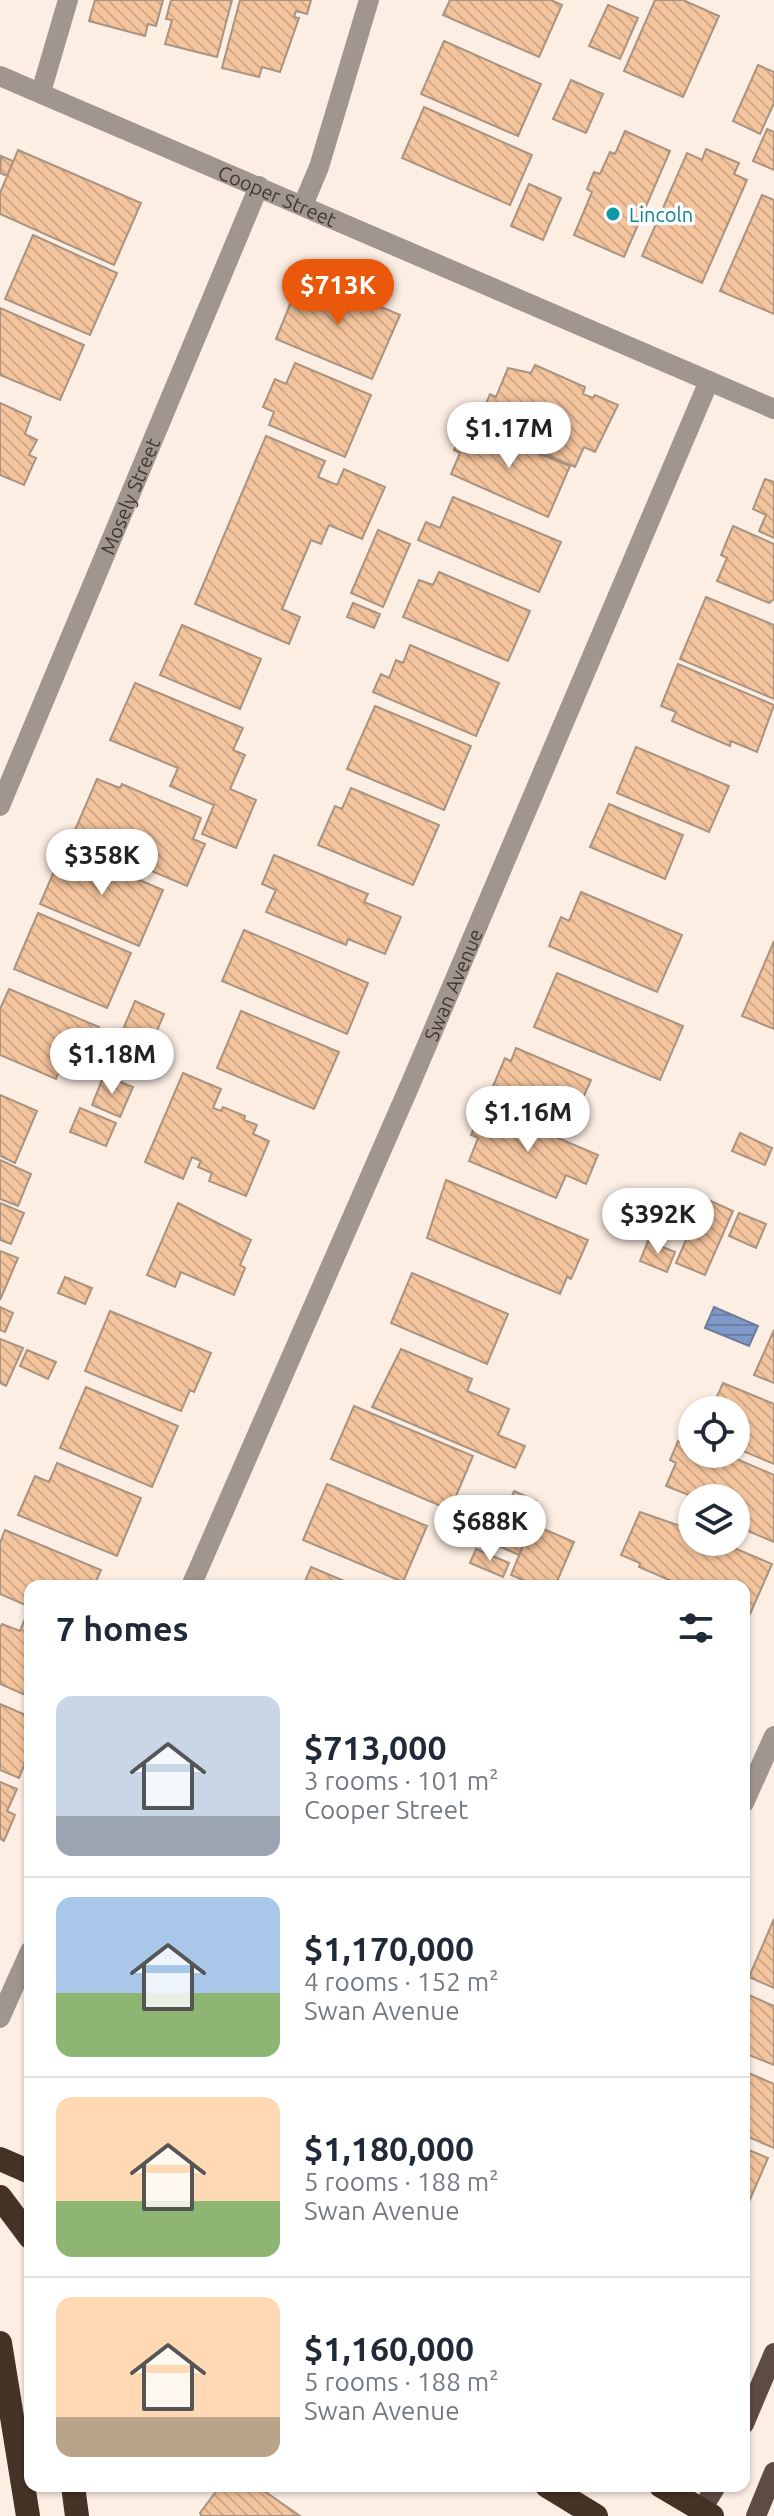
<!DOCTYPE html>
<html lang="en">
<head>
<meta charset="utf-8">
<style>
  :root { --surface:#fff; --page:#f2f2f3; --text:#1f2937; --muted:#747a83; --line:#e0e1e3; --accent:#ea580c }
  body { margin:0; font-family:Ubuntu,sans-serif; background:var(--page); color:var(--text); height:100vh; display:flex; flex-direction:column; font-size:30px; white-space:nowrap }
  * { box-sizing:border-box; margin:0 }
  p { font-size:26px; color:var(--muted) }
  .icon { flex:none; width:44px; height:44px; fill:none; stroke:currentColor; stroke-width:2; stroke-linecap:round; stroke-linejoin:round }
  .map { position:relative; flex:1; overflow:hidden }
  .panel { position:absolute; left:24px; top:1580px; width:726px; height:912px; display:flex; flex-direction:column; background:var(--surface); border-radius:16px; box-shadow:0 2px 6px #0004 }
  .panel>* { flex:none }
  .buttons { position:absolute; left:678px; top:1396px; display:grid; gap:16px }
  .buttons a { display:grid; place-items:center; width:72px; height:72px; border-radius:50%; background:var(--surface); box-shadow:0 2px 6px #0004; font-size:40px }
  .price { position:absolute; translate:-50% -68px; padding:0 18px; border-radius:28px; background:#fff; color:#222; font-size:26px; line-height:52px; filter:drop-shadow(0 2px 4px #0008) }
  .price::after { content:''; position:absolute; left:50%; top:48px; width:24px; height:18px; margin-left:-12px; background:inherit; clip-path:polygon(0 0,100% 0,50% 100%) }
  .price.current { background:var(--accent); color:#fff }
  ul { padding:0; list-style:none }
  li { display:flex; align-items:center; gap:24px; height:200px; padding:0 32px }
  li+li { border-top:2px solid var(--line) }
  li span { display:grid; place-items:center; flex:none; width:224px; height:160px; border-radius:16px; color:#555 }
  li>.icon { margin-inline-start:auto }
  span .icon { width:96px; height:96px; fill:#fffc; stroke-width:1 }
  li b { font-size:34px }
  h2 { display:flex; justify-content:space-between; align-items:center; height:96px; padding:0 32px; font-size:34px }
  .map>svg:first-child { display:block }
</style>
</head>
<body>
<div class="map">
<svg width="774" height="2516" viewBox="0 0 774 2516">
  <defs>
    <pattern id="water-rules" width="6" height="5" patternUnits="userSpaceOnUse" patternTransform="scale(2)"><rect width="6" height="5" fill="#8199c9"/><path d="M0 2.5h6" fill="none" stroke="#6b7ea4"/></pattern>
    <pattern id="building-back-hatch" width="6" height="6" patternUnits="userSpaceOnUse" patternTransform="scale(2)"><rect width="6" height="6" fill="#f4c49d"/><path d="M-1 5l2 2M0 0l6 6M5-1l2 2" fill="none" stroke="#d2a988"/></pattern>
  </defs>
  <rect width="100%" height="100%" fill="#fdeee3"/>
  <path fill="url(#water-rules)" stroke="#6e7c9b" stroke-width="2" d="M714,1307L758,1326L749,1346L705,1328Z"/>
  <path fill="url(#building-back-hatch)" stroke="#a99381" stroke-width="2" d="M95,0H163L156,26L148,24L145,36L89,21Z
    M171,0H232L217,57L165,44L172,20L166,19Z
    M240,0H311L307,14L296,11L294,17L299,18L280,72L262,67L259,77L222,68Z
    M450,0H551L562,5L539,57L443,15Z
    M655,0H683L719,16L683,97L624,71Z
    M608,5L638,18L620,59L589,46Z
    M444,41L541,84L518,136L421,94Z
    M758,65L774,72V103L760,134L733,121Z
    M571,80L603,94L586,133L553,119Z
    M424,107L532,155L510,205L402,158Z
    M767,129L774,132V170L753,161Z
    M625,131L670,151L624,257L574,235L592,192L587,189L594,172L600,174L610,152L615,154Z
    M706,149L739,163L734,174L747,180L702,283L642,256L687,153L702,160Z
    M18,150L141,203L114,265L0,214V193Z
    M1,156L13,161L7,176L0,173Z
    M529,184L561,198L543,240L511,226Z
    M762,195L774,200V314L720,291Z
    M33,235L117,273L90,335L5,299Z
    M309,277L350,294L348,301L358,305L361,298L400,315L372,379L276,339L300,280L306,283Z
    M0,308L84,345L60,400L0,375Z
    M295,363L371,395L345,457L269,425L274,412L263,407L275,379L286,384Z
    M535,365L585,387L583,394L593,398L595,395L618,405L595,452L584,447L575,467L494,432L496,427L479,420L490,394L496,397L508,368L531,373Z
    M0,403L31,417L25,434L37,440L29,455L36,458L24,485L0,475Z
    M465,425L570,466L548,517L451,474L460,453L454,450Z
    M266,436L325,461L318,477L337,485L344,469L385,487L362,539L329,525L321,544L311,540L282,609L300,617L289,644L195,604Z
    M765,479L774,482V538L759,531L766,515L753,509Z
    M453,497L561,542L539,592L418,540L426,522L440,528Z
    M733,526L774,544V599L769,603L717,581L727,558L721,555Z
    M378,530L410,544L383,607L351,593Z
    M439,572L530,611L508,661L403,617L419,580L433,585Z
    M706,597L774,625V699L680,659Z
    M353,603L380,614L374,628L347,617Z
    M182,625L261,659L240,709L160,675Z
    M410,645L499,683L476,736L373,692L381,674L389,678L396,660L403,663Z
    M678,664L774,705L757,752L731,741L730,746L672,721L676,712L661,706Z
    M135,683L243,728L233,750L245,755L230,789L256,800L236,848L202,834L214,805L170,786L178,768L110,740Z
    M375,706L471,746L444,810L347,769Z
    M636,747L729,786L709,832L617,793Z
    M97,779L120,788L122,784L201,818L193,839L205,844L187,886L142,867L145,860L127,852L124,859L72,837Z
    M351,788L439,825L413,885L318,845L335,806L342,809Z
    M609,804L683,835L665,879L590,847Z
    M64,848L163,890L139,946L40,904Z
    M274,855L368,894L364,902L401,917L385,954L348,939L346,945L266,912L276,890L262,884Z
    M581,892L682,935L657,992L549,946L561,917L569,921Z
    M38,913L131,953L107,1008L14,969Z
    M244,930L368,983L347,1034L222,981Z
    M774,941V1029L742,1016Z
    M557,973L683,1026L660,1080L534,1027Z
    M9,989L99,1027L78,1076L60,1069L56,1079L0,1055V1009Z
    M135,1001L164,1014L150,1047L121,1034Z
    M241,1011L339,1052L314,1109L217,1068Z
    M516,1048L591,1080L568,1132L488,1098L505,1058L511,1061Z
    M183,1073L221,1089L213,1108L221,1111L223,1107L245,1116L244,1120L257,1125L253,1134L269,1141L246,1196L209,1181L212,1173L198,1167L201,1161L192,1157L183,1179L145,1162Z
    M104,1075L133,1087L120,1117L92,1105Z
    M0,1095L37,1111L15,1163L0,1156Z
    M483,1106L598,1155L586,1184L566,1175L556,1198L469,1161L478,1138L471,1135Z
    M80,1108L116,1123L106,1146L70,1132Z
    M740,1133L772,1148L765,1165L732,1151Z
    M0,1160L31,1174L18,1206L0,1199Z
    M446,1180L588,1240L571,1279L567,1277L560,1294L427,1238Z
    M704,1198L733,1211L705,1275L676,1263Z
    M0,1203L24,1213L11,1244L0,1240Z
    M178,1203L251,1240L240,1265L245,1268L234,1295L181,1272L175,1287L147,1275Z
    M739,1213L766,1224L756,1248L729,1236Z
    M648,1241L675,1252L667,1272L640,1261Z
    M0,1251L18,1258L0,1300Z
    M412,1273L508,1314L487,1364L391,1323Z
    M65,1277L92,1288L85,1304L58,1293Z
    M0,1307L13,1313L5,1332L0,1330Z
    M110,1311L211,1353L194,1392L190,1390L181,1411L85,1371Z
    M774,1330V1383L754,1375Z
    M0,1339L23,1348L6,1386L0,1383Z
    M401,1349L472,1379L467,1391L509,1409L498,1435L525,1446L515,1468L372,1407Z
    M27,1350L56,1362L48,1379L20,1366Z
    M723,1383L774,1404V1464L736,1448V1410H711Z
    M86,1387L178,1426L152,1487L60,1448Z
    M354,1406L473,1456L450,1510L331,1459Z
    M678,1441L692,1447V1454H709L721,1459L725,1454L774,1475V1542L736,1526V1498H696L666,1486L676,1463L670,1460Z
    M57,1463L141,1498L117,1556L18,1515L35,1476L49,1482Z
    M327,1484L427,1526L403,1582L303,1540Z
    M514,1491L536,1501L530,1515L508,1506Z
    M640,1512L692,1530V1542H720L772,1564L750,1614L744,1612V1586H683L639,1567L640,1563L621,1555Z
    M507,1514L532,1524L519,1555L494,1544Z
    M532,1524L574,1542L555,1586H537L511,1575Z
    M5,1530L101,1570L94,1586H30V1607L0,1594V1543Z
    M476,1549L509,1563L503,1577L470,1563Z
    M311,1567L356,1586H303Z
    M24,1621L30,1623V1697L0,1684V1628L2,1624L20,1631Z
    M0,1704L30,1717V1751L19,1778L0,1770Z
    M0,1782L17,1789L7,1811L15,1815L4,1841L0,1839Z
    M774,1919V1988L749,1977Z
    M744,1993L774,2006V2065L744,2053Z
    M744,2071L774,2084V2148L744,2135Z
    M744,2148L768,2158L744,2213Z
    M220,2486H257L300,2516H202L200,2513Z"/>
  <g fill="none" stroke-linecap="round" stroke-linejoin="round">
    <g stroke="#a1958f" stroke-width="20">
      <path id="s1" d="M0,76L774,409"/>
      <path d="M41,92L68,0"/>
      <path d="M303,205L319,167L369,0"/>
      <path id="s2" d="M0,806L259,186"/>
      <path id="s3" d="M191,1586L410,1085L709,381"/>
      <path d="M744,1803L774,1736"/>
      <path d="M0,2018L30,1951"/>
    </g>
    <path stroke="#5e4b41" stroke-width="20" d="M744,2424L774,2353
      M698,2516L716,2486
      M756,2516L774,2472"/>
    <path stroke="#473226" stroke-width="24" d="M0,2159L30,2172
      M0,2197L30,2237
      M0,2343L28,2516
      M73,2486L77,2516
      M547,2486L596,2516
      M661,2486L712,2516"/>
  </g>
  <circle fill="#0f9aa8" stroke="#fefefe" stroke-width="3" cx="613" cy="214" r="8"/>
  <g text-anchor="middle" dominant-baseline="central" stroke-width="7" stroke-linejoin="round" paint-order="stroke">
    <g font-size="20" fill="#413830" stroke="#fefefe">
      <text stroke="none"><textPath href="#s1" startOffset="302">Cooper Street</textPath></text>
      <text stroke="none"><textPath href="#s2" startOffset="336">Mosely Street</textPath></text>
      <text stroke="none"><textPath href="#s3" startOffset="656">Swan Avenue</textPath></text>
    </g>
    <g font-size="20" fill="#0d838f" stroke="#fefefe" text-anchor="start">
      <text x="629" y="214">Lincoln</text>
    </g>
  </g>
</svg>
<div class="buttons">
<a><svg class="icon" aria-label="locate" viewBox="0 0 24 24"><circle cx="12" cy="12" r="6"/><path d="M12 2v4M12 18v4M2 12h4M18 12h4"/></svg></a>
<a><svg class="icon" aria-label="layers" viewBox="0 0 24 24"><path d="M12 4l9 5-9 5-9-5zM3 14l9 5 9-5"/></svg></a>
</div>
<b class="price current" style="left:338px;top:327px">$713K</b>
<b class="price" style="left:509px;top:470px">$1.17M</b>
<b class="price" style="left:102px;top:897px">$358K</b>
<b class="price" style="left:112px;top:1096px">$1.18M</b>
<b class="price" style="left:528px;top:1154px">$1.16M</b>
<b class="price" style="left:658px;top:1256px">$392K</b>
<b class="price" style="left:490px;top:1563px">$688K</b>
<section class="panel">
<h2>7 homes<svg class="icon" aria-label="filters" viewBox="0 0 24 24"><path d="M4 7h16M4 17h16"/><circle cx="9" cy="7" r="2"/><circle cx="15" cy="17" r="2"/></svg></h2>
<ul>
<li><span style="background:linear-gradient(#c9d6e8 75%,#9aa5b1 0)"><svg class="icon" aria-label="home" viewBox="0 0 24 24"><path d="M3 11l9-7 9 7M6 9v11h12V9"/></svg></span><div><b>$713,000</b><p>3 rooms · 101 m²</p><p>Cooper Street</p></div></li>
<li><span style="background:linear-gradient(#a9c7e8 60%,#8fb573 0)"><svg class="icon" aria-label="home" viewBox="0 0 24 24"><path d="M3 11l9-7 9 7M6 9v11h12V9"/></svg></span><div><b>$1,170,000</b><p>4 rooms · 152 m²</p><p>Swan Avenue</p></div></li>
<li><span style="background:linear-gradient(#ffd9b3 65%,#8fb573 0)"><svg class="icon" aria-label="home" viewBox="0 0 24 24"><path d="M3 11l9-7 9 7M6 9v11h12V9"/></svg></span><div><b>$1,180,000</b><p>5 rooms · 188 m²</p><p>Swan Avenue</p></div></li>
<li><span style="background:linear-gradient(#ffd9b3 75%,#b9a48a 0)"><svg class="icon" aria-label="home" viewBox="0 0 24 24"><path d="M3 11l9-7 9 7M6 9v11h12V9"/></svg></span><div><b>$1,160,000</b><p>5 rooms · 188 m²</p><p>Swan Avenue</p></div></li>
</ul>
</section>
</div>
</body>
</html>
